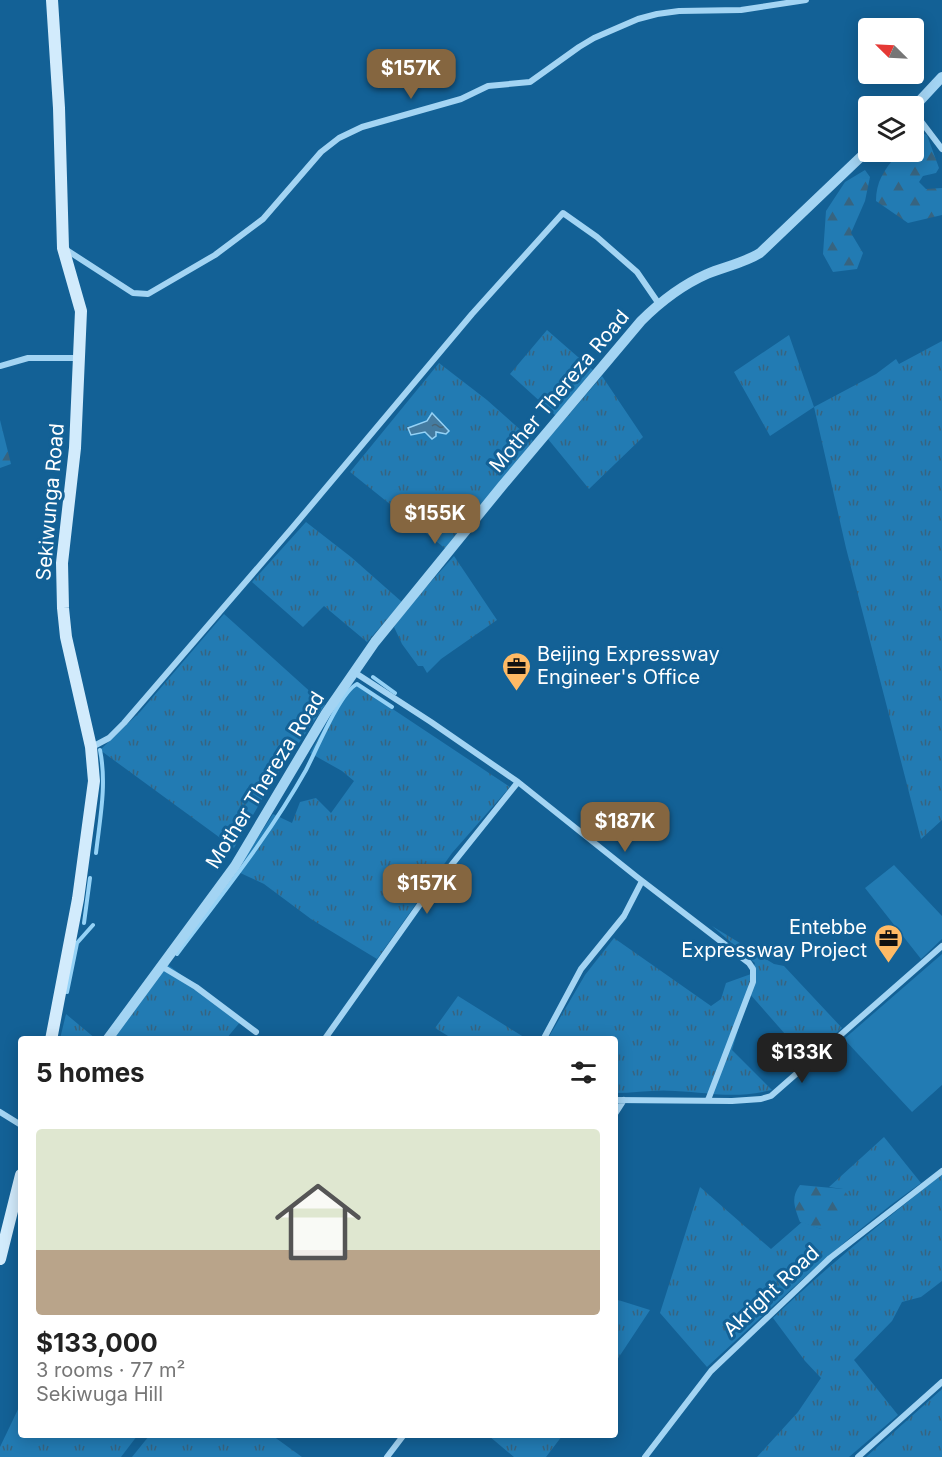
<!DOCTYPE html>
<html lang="en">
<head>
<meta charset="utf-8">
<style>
  :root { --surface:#fff; --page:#f6f6f6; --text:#222; --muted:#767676; --line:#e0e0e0; --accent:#856640 }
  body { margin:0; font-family:Inter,sans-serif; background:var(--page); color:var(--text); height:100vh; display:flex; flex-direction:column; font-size:22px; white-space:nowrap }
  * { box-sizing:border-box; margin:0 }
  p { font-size:20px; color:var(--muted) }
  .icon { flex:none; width:33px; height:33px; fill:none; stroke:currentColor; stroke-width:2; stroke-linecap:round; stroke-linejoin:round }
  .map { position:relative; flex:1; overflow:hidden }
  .drawer { position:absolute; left:18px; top:1036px; width:600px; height:402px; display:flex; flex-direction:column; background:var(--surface); border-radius:6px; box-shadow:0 3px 15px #0003 }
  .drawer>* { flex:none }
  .needle { width:39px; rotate:294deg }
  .tools { position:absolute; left:858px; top:18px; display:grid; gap:12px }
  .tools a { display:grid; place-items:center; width:66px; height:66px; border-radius:6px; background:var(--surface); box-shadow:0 3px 15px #0003; font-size:30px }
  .price { position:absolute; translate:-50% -51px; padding:0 14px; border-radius:12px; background:var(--accent); color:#fff; font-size:20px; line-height:39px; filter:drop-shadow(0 2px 3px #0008) }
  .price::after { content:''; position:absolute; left:50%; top:36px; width:18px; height:14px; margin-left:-9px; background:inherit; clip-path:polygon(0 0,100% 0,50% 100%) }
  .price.current { background:#222; color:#fff }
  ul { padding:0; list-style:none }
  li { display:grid; align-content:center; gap:12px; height:318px; padding:0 18px }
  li+li { border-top:2px solid var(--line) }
  li span { display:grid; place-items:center; height:186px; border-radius:6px; color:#555 }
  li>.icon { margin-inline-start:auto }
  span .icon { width:108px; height:108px; fill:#fffc; stroke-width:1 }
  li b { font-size:26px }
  h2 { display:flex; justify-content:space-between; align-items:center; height:72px; padding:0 18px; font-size:26px }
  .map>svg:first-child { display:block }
</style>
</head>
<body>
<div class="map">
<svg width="942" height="1457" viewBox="0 0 942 1457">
  <defs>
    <pattern id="grass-tufts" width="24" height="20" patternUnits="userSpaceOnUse" patternTransform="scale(1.5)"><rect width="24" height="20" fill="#227bb3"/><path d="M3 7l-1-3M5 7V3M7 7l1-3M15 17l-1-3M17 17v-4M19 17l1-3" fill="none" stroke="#376480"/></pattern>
    <pattern id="forest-firs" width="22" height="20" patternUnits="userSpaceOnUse" patternTransform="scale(1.5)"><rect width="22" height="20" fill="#227bb3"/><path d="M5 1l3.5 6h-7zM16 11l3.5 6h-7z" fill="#376480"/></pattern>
    <pattern id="water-ripples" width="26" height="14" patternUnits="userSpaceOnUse" patternTransform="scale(1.5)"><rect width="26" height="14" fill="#447ba0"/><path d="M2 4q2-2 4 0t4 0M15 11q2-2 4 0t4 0" fill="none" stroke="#486476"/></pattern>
  </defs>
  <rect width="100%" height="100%" fill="#136196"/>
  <path fill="url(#grass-tufts)" d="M547,330L594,371L556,416L510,374Z
    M789,335L814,407L876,374L896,359L899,364L942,341V820L921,839L846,548L814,407L770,436L734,372Z
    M439,363L487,400L533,441L447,550L350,472Z
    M602,376L643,437L589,489L548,439Z
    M306,522L351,557L402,602L367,642L324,606L303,627L252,582Z
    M454,556L497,620L441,659L427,673L423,666H418L402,644L394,627L411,604Z
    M224,614L325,705L272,782L234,848L100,750L140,712Z
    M355,684L510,787L452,853L377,959L311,919L264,884L236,871L273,814L292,823L300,802L316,798L331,813L354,781L342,771L310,753L336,706Z
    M712,926L774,964L784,966L842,1028L807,1059L749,993L732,1050L772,1090C733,1099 714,1093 675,1091C656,1089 635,1093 615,1093V1040H547L585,975L614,938L711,1006L721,999L726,983L751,974L755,963Z
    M167,964L241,1021L226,1039L154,1040L150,1037L148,1039L112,1040Z
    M458,996L527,1039H453L435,1028Z
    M66,1014L96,1039H60Z
    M884,1137L921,1183C843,1238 776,1304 707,1367L660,1313L700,1187L771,1249L802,1222L821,1229L843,1189L829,1187Z
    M942,1174V1281L921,1297L902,1302L892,1321L854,1360L898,1415L849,1457H757L798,1412L821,1378L805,1361L773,1318C826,1267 884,1221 942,1174Z
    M615,1299L650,1310L615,1363Z
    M942,1389V1457H866Z
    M21,1403V1436H137L121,1457H0V1447Z
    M149,1436H273L302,1457H132Z
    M489,1436H562L546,1457H514Z"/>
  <path fill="url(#forest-firs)" d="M914,130L927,135L939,168L936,173L923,176L919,182L926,189L942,188V215L908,223L876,201C876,182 884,170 896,156L894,152H914Z
    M865,170L870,177L865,201L851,233L863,253L857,269L833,272L823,254L826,211L845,182Z
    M0,420L11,464L0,468Z
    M800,1185L843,1189L850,1198L841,1220L821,1229L800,1222C795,1208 790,1198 800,1185Z"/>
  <path fill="#227bb3" d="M894,865L942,916V939L921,959L865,888Z
    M942,954V1085L912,1112L844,1039Z"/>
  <path fill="url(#water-ripples)" stroke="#95d2f6" stroke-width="1.5" d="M432,413L449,431L446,434L436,432V436L432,439L425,432L411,435L408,428L427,421Z"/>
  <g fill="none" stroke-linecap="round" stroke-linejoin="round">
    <path stroke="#95d2f6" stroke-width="4" d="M373,677L395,693
      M96,853C100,818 107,784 100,750
      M84,923L90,878
      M177,954C222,894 269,836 306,770C316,751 340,692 357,684L392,707
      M67,992L77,943L93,925"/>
    <path stroke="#a3d4f3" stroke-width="6" d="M914,112L942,149
      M65,249L133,293L148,294L215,255L263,219L321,152L339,138L362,127L461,99L488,86L530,82L579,47L594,38L638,19L657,14L679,11L741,10L806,0
      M0,366L28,358H79
      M354,672L431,722L518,782L637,877L749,963L753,969V982L708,1100
      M92,747L109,738L124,723L293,527L472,314L563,213L597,237L637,272L659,304
      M161,966L196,987L256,1032
      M324,1040L421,903L518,782
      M543,1040L581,969L624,916L642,881
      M615,1100L732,1101L761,1099L771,1096L942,946
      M0,1112L21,1125
      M615,1114L624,1100
      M387,1457L403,1436
      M645,1457L711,1371L830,1258L942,1171
      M858,1457L942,1382"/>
    <path stroke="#a3d4f3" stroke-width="10" d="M914,107L942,77
      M107,1040L235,866L326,713L375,642L502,486L641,321C660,302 682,285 707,274C724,267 744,263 760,253L868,150"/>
    <path stroke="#d2ebfc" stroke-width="12" d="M51,1040L78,899L94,781L91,747L66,637L63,608L62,563L75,448L81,311L63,248L59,108L52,0
      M0,1259L21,1175"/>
  </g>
  <defs>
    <symbol id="office-pin" viewBox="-11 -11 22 30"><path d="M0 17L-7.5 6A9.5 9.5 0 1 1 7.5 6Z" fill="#ffba65" stroke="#136196"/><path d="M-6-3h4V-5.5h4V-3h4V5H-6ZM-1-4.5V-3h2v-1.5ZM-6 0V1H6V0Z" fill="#111"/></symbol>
  </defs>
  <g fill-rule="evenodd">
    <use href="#office-pin" x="500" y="650" width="33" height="45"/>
    <use href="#office-pin" x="872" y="922" width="33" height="45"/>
  </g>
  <g text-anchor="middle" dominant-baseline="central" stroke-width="6" stroke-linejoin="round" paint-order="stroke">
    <g font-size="20" fill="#fff" stroke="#136196">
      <text transform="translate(559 391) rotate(-50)">Mother Thereza Road</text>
      <text transform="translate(50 502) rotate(-85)">Sekiwunga Road</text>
      <text transform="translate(265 780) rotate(-58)">Mother Thereza Road</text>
      <text transform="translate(771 1291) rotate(-43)">Akright Road</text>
    </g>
    <g font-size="20" fill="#fff" stroke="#136196" text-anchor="start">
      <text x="537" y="654">Beijing Expressway<tspan x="537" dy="23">Engineer's Office</tspan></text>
      <text x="867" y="927" text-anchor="end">Entebbe<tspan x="867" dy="23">Expressway Project</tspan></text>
    </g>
  </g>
</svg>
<div class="tools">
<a><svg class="needle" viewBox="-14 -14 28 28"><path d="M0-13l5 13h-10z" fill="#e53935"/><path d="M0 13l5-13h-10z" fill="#767676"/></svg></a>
<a><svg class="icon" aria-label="layers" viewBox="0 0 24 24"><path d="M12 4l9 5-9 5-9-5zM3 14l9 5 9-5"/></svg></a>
</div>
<b class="price" style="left:411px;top:100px">$157K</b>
<b class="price" style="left:435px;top:545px">$155K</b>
<b class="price" style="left:625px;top:853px">$187K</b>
<b class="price" style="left:427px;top:915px">$157K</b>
<b class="price current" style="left:802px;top:1084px">$133K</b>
<section class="drawer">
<h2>5 homes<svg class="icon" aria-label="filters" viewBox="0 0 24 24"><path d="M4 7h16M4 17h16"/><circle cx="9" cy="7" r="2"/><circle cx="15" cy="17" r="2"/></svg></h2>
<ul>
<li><span style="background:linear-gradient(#dfe7d0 65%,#b9a48a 0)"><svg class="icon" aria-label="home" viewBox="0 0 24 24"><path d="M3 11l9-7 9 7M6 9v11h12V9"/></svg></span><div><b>$133,000</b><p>3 rooms · 77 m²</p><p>Sekiwuga Hill</p></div></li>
</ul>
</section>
</div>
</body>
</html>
